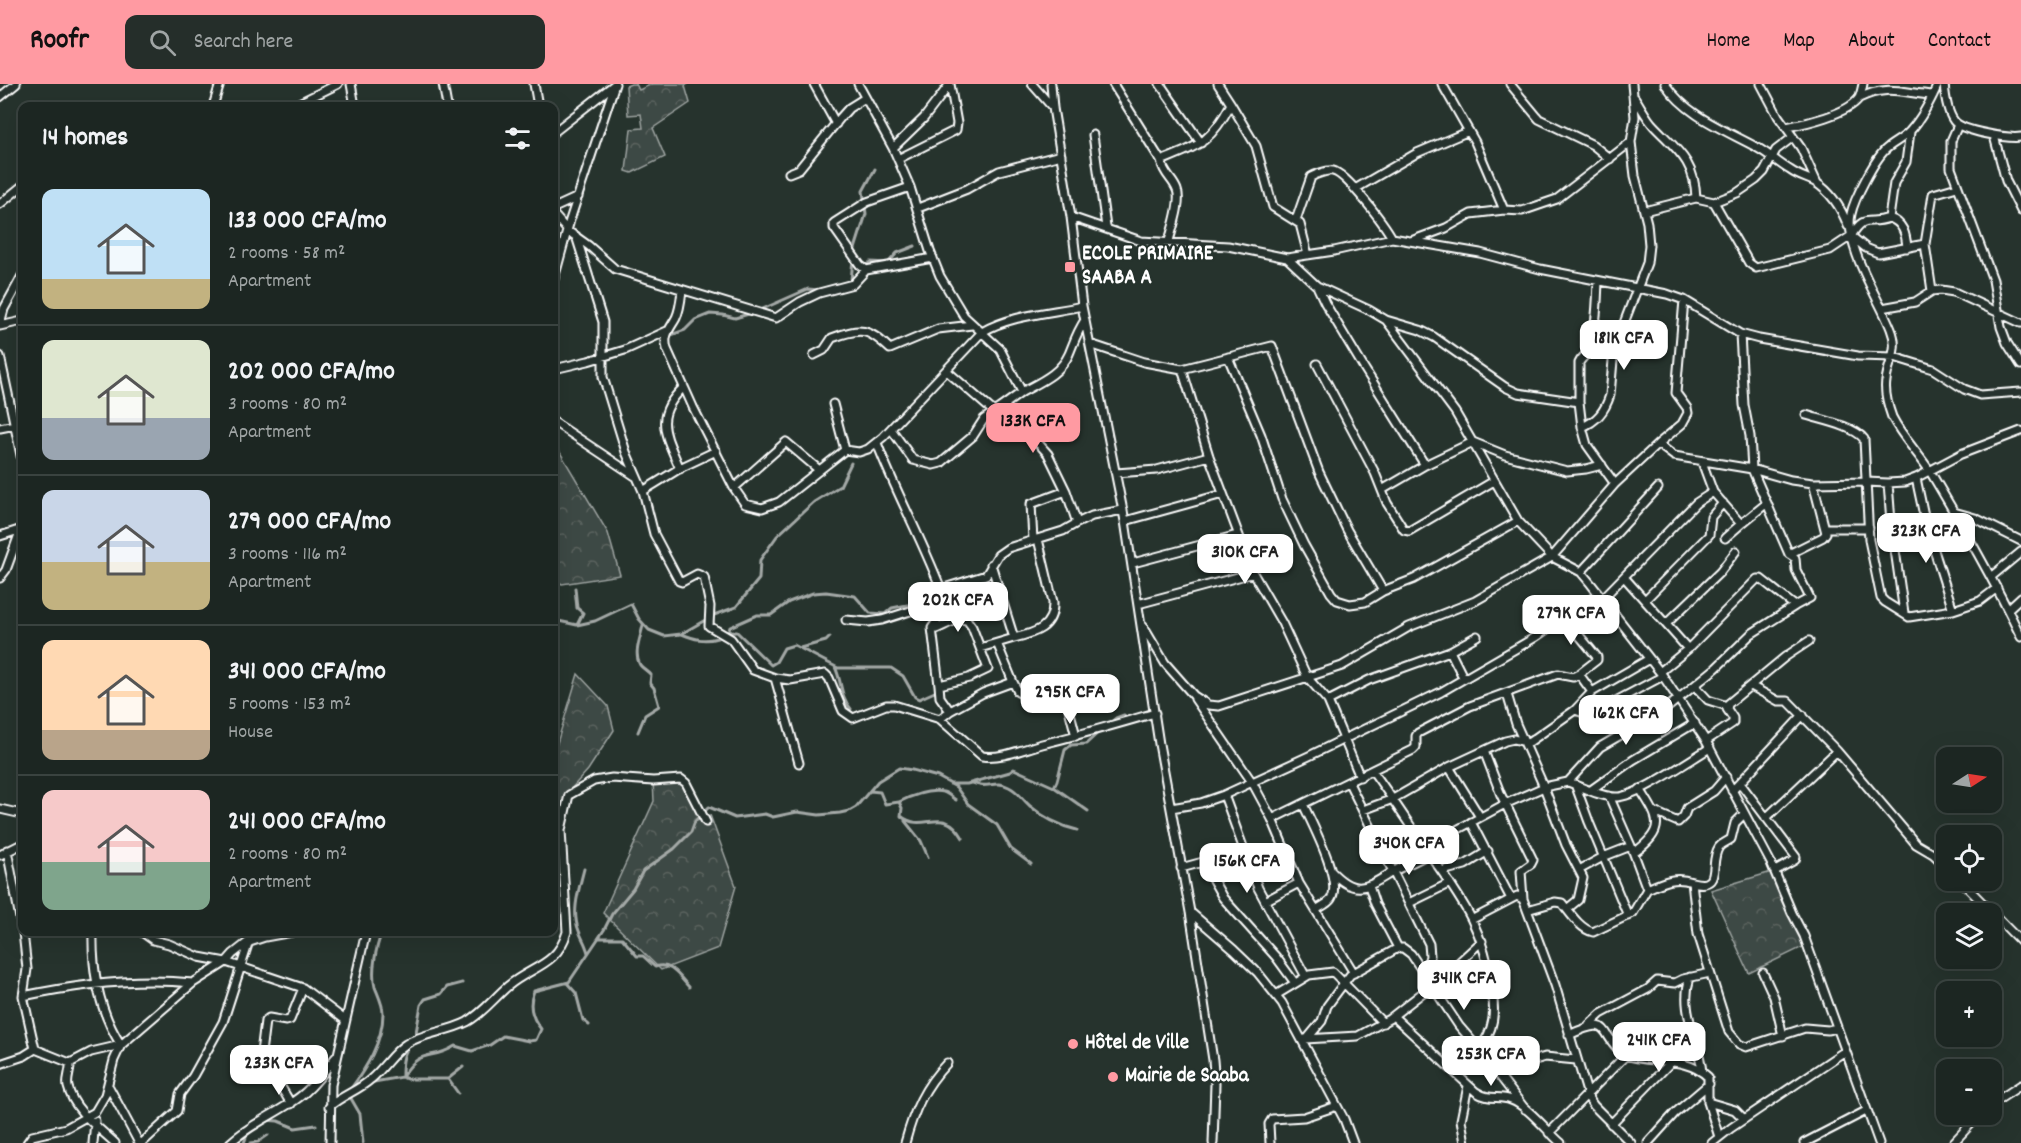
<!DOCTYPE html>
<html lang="en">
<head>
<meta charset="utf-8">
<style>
  :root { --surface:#1c2622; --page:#252e2a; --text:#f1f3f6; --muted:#a0a5a5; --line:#3a4340; --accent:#ff9aa2 }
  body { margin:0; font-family:Dekko,sans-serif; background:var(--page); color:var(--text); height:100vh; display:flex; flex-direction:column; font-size:22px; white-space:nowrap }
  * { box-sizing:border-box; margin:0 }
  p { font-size:20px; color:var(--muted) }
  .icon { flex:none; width:33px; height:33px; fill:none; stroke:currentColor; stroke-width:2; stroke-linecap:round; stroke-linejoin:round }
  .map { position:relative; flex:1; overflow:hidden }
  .panel { position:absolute; left:18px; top:18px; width:540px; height:834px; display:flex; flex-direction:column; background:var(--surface); border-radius:12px; box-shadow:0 6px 24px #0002,0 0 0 2px var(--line) }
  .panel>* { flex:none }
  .needle { width:39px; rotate:78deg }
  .fabs { position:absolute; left:1936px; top:663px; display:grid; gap:12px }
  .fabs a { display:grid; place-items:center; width:66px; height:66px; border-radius:12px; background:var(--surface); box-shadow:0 6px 24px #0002,0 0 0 2px var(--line); font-size:30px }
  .price { position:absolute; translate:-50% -51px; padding:0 14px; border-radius:12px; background:#fff; color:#222; font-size:20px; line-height:39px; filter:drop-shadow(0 2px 3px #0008) }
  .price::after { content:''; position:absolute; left:50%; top:36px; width:18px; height:14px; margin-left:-9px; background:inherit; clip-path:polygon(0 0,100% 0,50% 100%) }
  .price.current { background:var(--accent); color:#111 }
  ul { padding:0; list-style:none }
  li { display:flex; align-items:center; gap:18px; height:150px; padding:0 24px }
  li+li { border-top:2px solid var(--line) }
  li span { display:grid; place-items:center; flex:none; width:168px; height:120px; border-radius:12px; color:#555 }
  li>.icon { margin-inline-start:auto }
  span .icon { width:72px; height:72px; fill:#fffc; stroke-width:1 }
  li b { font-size:26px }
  h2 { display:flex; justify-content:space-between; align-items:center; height:72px; padding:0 24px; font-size:26px }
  header { display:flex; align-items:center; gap:36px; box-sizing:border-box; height:84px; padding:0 30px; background:var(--accent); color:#111 }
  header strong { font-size:28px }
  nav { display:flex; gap:33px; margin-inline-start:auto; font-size:21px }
  .search { width:420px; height:54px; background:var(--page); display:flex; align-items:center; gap:15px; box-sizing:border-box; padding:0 21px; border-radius:12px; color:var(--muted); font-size:22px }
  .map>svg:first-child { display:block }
</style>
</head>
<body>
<header>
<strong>Roofr</strong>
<div class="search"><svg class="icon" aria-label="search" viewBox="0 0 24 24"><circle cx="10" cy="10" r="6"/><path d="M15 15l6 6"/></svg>Search here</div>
<nav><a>Home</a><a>Map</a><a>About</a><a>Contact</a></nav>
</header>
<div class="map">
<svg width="2021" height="1059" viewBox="0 0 2021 1059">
  <defs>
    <pattern id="forest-crowns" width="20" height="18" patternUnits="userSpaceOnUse" patternTransform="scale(1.5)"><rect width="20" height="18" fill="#3e4944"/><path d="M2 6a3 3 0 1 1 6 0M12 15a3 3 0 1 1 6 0" fill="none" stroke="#5b6460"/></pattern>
  </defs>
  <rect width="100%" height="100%" fill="#26332d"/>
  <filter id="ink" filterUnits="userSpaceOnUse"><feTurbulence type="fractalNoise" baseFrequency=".0167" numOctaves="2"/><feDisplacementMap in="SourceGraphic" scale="12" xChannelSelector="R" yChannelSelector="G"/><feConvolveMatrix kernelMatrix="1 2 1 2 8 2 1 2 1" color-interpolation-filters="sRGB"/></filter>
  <g filter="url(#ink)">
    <path fill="url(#forest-crowns)" stroke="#9ea4a2" stroke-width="1.5" d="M631,0H636L639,6L652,0H688L685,2L690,19L653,44L665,73L632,89L626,87L631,45L643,44L641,30L628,31L626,2Z
      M555,360L608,449L620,491L562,500L554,495Z
      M578,590L608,622L614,646L588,686L568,708L560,738L554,736V669Z
      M685,693L703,734L710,731L736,802L718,864L661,886L603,829L654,717L653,697Z
      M554,743L560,745L563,792L554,824Z
      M1775,787L1807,861L1749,889L1711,806Z"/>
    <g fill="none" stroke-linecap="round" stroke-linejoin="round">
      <path stroke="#a4a9a7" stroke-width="3" d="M854,168L866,130L863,107L875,85
        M865,183L870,178L888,179L897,169L915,162
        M851,197L853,175
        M758,227L808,205L819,206
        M671,251L685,246L695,236L710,230L723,231L735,234L752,229
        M575,504L577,524L583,529L577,541
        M554,536L577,541L595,537L631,520L639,535L649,546L664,552L681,550L714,531L736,523L759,495L760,476L777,452L814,418L840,402L851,379
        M728,549L730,543L757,531H771L789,518L813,509L826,508L855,512L870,529L885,530L892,524L938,515
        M682,550C694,555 704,558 717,554C725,551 729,547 737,548L771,581L776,578L784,564L794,561L838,584H891L903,592L915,613L919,615L939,606
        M800,564L826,557L830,553
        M835,583C842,597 840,613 851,625
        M1108,641L1116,634L1124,631
        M638,648L645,631L659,622L654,604L650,599L651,591C648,587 643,585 640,581C633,569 641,553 643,541
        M972,699C988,706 994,695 1009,703C1018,707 1023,716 1030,722C1044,734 1060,742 1077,746
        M950,700H967L1010,688L1014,685L1054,703L1057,697L1065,666L1071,661L1086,660L1100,647
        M1054,703L1088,727
        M870,707L880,708L885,720L899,718L902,724L901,732C924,751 943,719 963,754
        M899,718C911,712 929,705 943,708C948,709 952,714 956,716
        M905,737L921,757L928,773
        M584,785C579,805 571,828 579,847C582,855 586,860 588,869
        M599,854H622L637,872H643L655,883C670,877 679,892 689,903
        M567,899L576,909L583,936L589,941
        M415,954L421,921L425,915L441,910L447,903L462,899
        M410,961C402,970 402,983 402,993L407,995H448L458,1009
        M448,995L463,983
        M374,998L402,993C422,962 430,978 455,962L472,967L490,961L503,952L529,957L536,956L541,945C532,934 528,921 534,907L569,898L604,846L612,830L633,805L643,787L674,765L691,748L695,737L709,723L735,734L765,730L773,733L797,728L819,731L840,729L849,727L856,723L878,697L899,684L912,686L938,693L956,703L968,720L997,741L1011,765L1031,780
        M350,1006C366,984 383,958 383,929C383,921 378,911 375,903C371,887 376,863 382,848
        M349,1011L360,1030L363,1059
        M265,1036L278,1037L295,1044L316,1041
        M244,1059L249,1045
        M251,1059L258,1058L268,1051"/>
      <defs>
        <path id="street" d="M351,0L355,22
          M443,0L447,22
          M534,0L538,22
          M814,0L836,40
          M858,0L893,64L910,103L930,167L940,192L964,232L1000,265L1022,308L1004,321L1048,370L1066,407L1077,439L1092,432L1123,426
          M1032,0L1053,24
          M1051,0L1053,24L1071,133L1082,222L1125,437L1159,660L1190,828L1213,976L1215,1000L1213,1059
          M1113,0L1161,77C1164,91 1173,95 1177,106C1182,118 1172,145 1169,157
          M1160,0L1201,59
          M1442,0L1475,58L1504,126
          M1510,0L1539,35L1593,61L1610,75
          M1665,0C1687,32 1723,45 1756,63C1768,69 1778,79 1790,86C1798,92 1807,94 1815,98C1831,108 1842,126 1848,142
          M1761,0L1778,32L1801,64L1817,99
          M1938,0C1931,16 1922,34 1910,47C1903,55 1892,59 1885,66C1874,77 1854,115 1851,130C1844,163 1879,214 1891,245C1900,267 1888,277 1886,297C1884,309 1888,322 1892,333C1902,353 1919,370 1931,389C1963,443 1994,496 2021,553
          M1944,0C1945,11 1947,28 1954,37C1961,47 2009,55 2021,53
          M0,13L16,0
          M1635,14C1641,23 1647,35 1654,42C1677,66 1695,77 1696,114
          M1859,14C1887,0 1903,9 1933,11
          M1231,20L1256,62L1273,123L1300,140L1308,171
          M213,22L220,0
          M293,22L338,0
          M1958,41L1951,57V84L1993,196L2001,243L2007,259L2021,281
          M1786,43C1804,40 1848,30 1859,14C1861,10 1862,4 1863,0
          M554,48L615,0
          M1910,48L1906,78L1894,99L1889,134C1868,142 1866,128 1851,152L1866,164L1878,169L1925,160
          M1093,51L1106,143
          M1994,52L2006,97L2021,127
          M893,64L924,34L950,0
          M898,75L956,46L957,39L950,0
          M1161,77C1200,61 1211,58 1231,20L1218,0
          M789,89L799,85L841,33L849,24L865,14
          M910,103L867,118L834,139V144L860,181L866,186L933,174
          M1355,105L1417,69L1469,47
          M1714,118L1749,179L1756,184L1830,166L1851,152
          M0,120L22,102
          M554,124L578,113
          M918,124L967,105L999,87L1061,71
          M1644,127L1696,114L1714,118L1737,109L1756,96L1764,88L1776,66L1793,53
          M554,131L568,147L589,162L615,185L776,234L800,218L819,209L853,200L866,186
          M1071,133L1141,157L1228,162L1287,174L1317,202L1369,226L1386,236L1455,328L1518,437L1552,473L1581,488L1591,500L1663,592L1706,657L1771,779L1792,829L1804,852L1879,1059
          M1889,134C1903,138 1906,150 1907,164
          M1296,136L1311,93C1316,90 1327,86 1333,87C1347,90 1385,141 1392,154
          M576,152L603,238V293L626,368L643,407L654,450L679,497L682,498L697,490L704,493L710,522L709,542L731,555L753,586L775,594L799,679
          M1411,157L1446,144L1471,130L1504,126L1522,127L1557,115L1631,58
          M1287,174L1334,167L1392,154L1480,169L1540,185L1667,210L1684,216L1740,250L1759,255L1858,272L1894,273L1933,285L1964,305L1980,311L2021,308
          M554,195L570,136L615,0
          M1317,202L1325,219L1364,284L1425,381L1473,358L1505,371L1567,387L1586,385L1602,381
          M682,206C681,215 680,226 676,234C670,245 663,251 667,265L693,323L734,404L745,420L762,424L779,418L845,366L859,368L868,365L883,353L982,248C1011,231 1050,229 1082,222
          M1932,207L1925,160L1933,110L1957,103
          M1882,224L1915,218L1932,207L1941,206L1954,208L2021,239
          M1386,236L1420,246L1434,253L1505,303L1518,309L1579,318L1582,343L1587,361L1615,400
          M0,240L4,225L22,192
          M0,242L22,237
          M1740,250L1744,321L1750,352L1752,385L1789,470
          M1090,260L1144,278L1182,285L1272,262L1319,388L1347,446L1383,507L1414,495L1518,437
          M814,271L824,266L832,254C861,243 868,244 890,265L938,245L972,241
          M0,272L22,376
          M1228,273L1261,351L1282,415L1304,461L1331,509L1337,516L1350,520L1365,518L1383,507
          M1317,280L1375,389L1387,419L1404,446L1409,447L1494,397
          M554,285L588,277L625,266L667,247
          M1182,285L1209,372L1253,489L1282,539L1307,593L1328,617L1360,693
          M947,287L994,328L1004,321
          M1022,308C1040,298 1060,290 1069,270C1074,258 1077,248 1085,236
          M1579,318V279C1581,274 1585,273 1587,268C1597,247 1597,219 1598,197
          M833,320L845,366
          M1806,331C1822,336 1854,342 1864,355L1869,456L1881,514L1885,518L1909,533L1953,526L1926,441L1916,394
          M554,338L635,392
          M1582,343C1597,337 1605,327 1610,311L1614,265L1647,179L1649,161L1647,139L1635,92L1631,58L1635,33L1632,0
          M0,344L15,341
          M891,345L913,376L933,381L941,379L973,352L984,335L994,328
          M1658,360L1682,340L1688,329L1687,324L1676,309L1684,216
          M1702,378L1713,408L1741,440L1767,419
          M680,385C666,351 652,333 684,303
          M1116,389L1157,386L1209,372
          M1888,399L1891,438L1904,529
          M734,404L786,358L818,385
          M1382,406L1425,381
          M643,407L682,383L716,367
          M1954,428L1975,434L2021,457
          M1125,437L1223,410
          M1825,444H1869
          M0,452L22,445
          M1725,454L1741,440
          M1033,456L1031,420L1066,407
          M1133,479L1238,451
          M991,480L1014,554C1035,549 1054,544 1053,518L1038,455
          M1581,488L1658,404
          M1992,492L2021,468
          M1624,493L1688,565
          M0,494L6,486L21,445
          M941,505L986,491L998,471L1008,464L1063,447L1077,439
          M1603,514L1696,419L1713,408
          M1645,516L1709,451L1711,433L1723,419
          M1138,520L1253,489
          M2008,525L2021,513
          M1953,526L1980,517L1997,504
          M1564,533L1597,573V576L1579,590
          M846,536L868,538L882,536L945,516C926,462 897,412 877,359
          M1666,540L1720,488L1736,467
          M1143,542L1165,579L1194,612L1208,621L1219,622L1342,582L1409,543L1475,517L1552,473L1615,400L1658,360L1674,372L1752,385L1791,396L1813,399L1866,398L1888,399L1905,398L1916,394L1961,370L2021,347
          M933,546C944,543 955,533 967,536L972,543L988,585L969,594L939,601L932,544L937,537L938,526L945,516
          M980,564L1014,554
          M1450,567L1463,593
          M1660,588L1688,565L1757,495H1761L1795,522L1810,514L1796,486L1795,474L1789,470L1823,453L1826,449L1813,399
          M775,594L790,596L825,590L829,594L843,627L853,634L886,621H894L940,635L982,672C1001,675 1023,665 1042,660C1080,651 1117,640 1155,629
          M1013,598L1018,608L1026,612L1053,604L1064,606L1076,652
          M939,601L940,613L950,627L940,635
          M1695,602L1708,616L1727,622
          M1751,602L1778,617H1788L1837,667L1916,760L1933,770L1947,783
          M1507,610L1516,640L1544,703L1568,698L1600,663L1667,624L1716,584L1751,550L1795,522
          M1195,615L1252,698L1272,735L1299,799L1354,889
          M1328,617L1369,596L1450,567L1477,552
          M1575,626L1584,629H1593L1663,592
          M950,627L983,609L1013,598L997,559
          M1706,657L1733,639V634L1727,625L1728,620L1785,573L1809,557
          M1484,667L1501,711L1533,776L1531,780L1521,787L1523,815
          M1449,683L1480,733
          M1372,686C1390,711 1407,737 1424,762C1459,812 1484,842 1492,905C1495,928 1495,946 1479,965
          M1568,698C1582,703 1601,713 1616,713C1636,714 1691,675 1710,664
          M1349,699L1429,860L1430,872L1425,889
          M1740,699L1796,773L1795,776L1775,787
          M1575,700L1589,738L1628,832
          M1591,706L1633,676L1695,639
          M1732,707L1803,631
          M1224,711L1258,804L1306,893
          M1303,720C1311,738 1343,797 1331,815C1328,820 1320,823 1316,826
          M1171,724L1201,719L1224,711L1309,672L1441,608L1534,554L1599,510
          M0,725L22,730
          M1363,726L1393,715L1449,683L1505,657L1514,655L1528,659L1575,626L1592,608
          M1655,728L1678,738L1684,732L1687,724L1714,707L1726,693
          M1744,730L1735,739L1731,755C1727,758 1722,759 1719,763C1708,779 1724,806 1692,798L1698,850L1729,948L1739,960L1746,963L1805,944L1828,946L1837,944
          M1766,734L1837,667
          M1272,735L1413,666L1416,663V652L1418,649L1470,622L1558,590L1573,593L1579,590L1592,608L1649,575
          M1471,738L1511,815
          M1425,763L1505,720L1544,703L1566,761L1583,794L1578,816L1567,825
          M7,766L22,845
          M1634,769C1667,745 1659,735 1640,705
          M0,771L22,760
          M1203,778L1245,767
          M1181,784L1203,778L1223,814L1276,873L1295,899
          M1579,786L1603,773L1631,762
          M1331,787C1359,817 1371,799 1400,784C1410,779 1420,775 1430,769
          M1442,787L1465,781L1488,767
          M1960,796L2021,858
          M1369,802L1375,820L1398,864
          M1647,805C1663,798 1675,792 1692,798
          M1265,817L1299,799
          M1409,819L1450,799
          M1527,826L1555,818L1562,819C1570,829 1580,845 1593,848L1633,829L1647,805L1631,762L1609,712
          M1190,828L1234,866L1258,889L1282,919L1344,1035L1353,1059
          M1473,835L1517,812L1523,815L1555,901L1589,1015L1594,1022L1631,1059
          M23,848L27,885L23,912L35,965L70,979L91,968L121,961C99,927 92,888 93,848
          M142,848L153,856L169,860L199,873L226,878L303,904L345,936
          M1763,889L1774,913L1783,952
          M1690,893C1679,927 1699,955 1702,988
          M1276,911L1309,891L1333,888L1383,939
          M23,912C79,900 136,893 193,899
          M1393,932L1476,1008C1490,1017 1498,1011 1511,1016C1528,1022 1547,1047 1561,1059
          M1589,941L1601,930L1648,905L1657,897L1675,899L1683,895L1710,889
          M1569,951C1616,929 1597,953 1626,971C1652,980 1687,972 1708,993V1018L1719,1053
          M1305,955L1358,952L1389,935L1444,892L1482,857
          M1307,955L1322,937L1327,922L1350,891L1398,864H1403L1411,870L1459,942L1479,965L1525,1025
          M70,979C71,987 66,995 68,1003C74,1027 98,1043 115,1059
          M0,980L24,972L35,965
          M1494,985L1506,979H1525L1545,973L1576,976
          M109,1003L139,1059
          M1708,1018L1735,1026L1744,1035
          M291,1020L261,969L265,937L269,934L286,937L290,936L303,904
          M1992,1020L2021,1001
          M329,1023C342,1011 358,1007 371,995C384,984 392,969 406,960C422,949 448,948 467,938C483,929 494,914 508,902C532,882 557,882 567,848L561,746L569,711L594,697L612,694L653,697L681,695L686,699L706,738
          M1611,1040L1670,979
          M1549,1049L1626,971
          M27,1059L32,1052L66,1044L95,1028L105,1011L114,976L121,961L193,899L226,878L233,870L247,859L265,853L292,848
          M93,1059L95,1037
          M142,1059L177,1027L180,1010L193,992L223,938L252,848
          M230,1059C248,1042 269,1033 289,1020C309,1009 322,990 336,973
          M330,1059L331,1001L366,848
          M905,1059C914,1026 924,1003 947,979
          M1270,1059L1269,1040L1272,1035L1304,1033L1337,1022
          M1465,1059L1461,1036L1468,1002
          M1648,1059L1675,1029L1709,1000
          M1712,1059L1731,1044L1845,967
          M1804,1059L1866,1027
          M1953,1059L1980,1030"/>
      </defs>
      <use href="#street" stroke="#fff" stroke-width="11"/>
      <use href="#street" stroke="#26332d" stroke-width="7"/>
    </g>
  </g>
  <g fill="#ff9aa2" stroke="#26332d" stroke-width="2">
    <rect x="1064" y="177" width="12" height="12" rx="3"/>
    <circle cx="1073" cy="960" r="6"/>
    <circle cx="1113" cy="993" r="6"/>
  </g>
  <g text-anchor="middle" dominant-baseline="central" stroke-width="4.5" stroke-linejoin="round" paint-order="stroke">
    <g font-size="21" font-weight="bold" fill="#fff" stroke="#26332d" text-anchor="start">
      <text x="1082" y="171">ECOLE PRIMAIRE<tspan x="1082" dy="24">SAABA A</tspan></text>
      <text x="1085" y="960">Hôtel de Ville</text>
      <text x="1125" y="993">Mairie de Saaba</text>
    </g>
  </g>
</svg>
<div class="fabs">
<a><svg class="needle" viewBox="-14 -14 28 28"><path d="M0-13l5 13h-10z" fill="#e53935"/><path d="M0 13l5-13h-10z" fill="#a0a5a5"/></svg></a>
<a><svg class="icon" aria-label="locate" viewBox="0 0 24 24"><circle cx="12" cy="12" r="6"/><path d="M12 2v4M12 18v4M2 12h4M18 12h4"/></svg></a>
<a><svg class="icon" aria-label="layers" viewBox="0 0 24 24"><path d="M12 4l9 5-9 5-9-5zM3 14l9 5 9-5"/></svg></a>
<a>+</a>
<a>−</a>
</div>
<b class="price" style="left:1624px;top:287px">181K CFA</b>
<b class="price current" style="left:1033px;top:370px">133K CFA</b>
<b class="price" style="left:1926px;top:480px">323K CFA</b>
<b class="price" style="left:1245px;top:501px">310K CFA</b>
<b class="price" style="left:958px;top:549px">202K CFA</b>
<b class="price" style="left:1571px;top:562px">279K CFA</b>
<b class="price" style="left:1070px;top:641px">295K CFA</b>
<b class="price" style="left:1626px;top:662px">162K CFA</b>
<b class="price" style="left:1409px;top:792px">340K CFA</b>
<b class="price" style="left:1247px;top:810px">156K CFA</b>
<b class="price" style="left:1464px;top:927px">341K CFA</b>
<b class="price" style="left:1659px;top:989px">241K CFA</b>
<b class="price" style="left:1491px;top:1003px">253K CFA</b>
<b class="price" style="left:279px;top:1012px">233K CFA</b>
<section class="panel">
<h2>14 homes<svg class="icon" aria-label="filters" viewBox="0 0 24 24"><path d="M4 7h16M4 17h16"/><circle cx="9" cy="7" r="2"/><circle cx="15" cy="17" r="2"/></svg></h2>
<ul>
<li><span style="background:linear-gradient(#bfe0f5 75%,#c2b280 0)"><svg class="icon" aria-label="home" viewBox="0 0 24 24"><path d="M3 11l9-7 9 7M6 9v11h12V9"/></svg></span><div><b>133 000 CFA/mo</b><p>2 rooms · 58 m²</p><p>Apartment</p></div></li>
<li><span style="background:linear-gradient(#dfe7d0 65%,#9aa5b1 0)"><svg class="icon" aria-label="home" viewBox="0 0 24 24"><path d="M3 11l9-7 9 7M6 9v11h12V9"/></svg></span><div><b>202 000 CFA/mo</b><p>3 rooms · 80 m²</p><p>Apartment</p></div></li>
<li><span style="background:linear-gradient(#c9d6e8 60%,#c2b280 0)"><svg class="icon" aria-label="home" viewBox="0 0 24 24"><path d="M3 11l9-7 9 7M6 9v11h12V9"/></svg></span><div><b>279 000 CFA/mo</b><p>3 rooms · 116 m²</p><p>Apartment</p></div></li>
<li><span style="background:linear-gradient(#ffd9b3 75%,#b9a48a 0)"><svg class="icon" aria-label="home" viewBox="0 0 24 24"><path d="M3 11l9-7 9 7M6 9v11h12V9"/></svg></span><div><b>341 000 CFA/mo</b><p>5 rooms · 153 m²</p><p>House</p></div></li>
<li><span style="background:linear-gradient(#f6c9c9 60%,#7fa58c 0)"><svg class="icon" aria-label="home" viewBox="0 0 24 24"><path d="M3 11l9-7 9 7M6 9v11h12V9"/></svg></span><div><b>241 000 CFA/mo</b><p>2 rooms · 80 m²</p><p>Apartment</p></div></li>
</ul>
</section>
</div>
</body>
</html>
